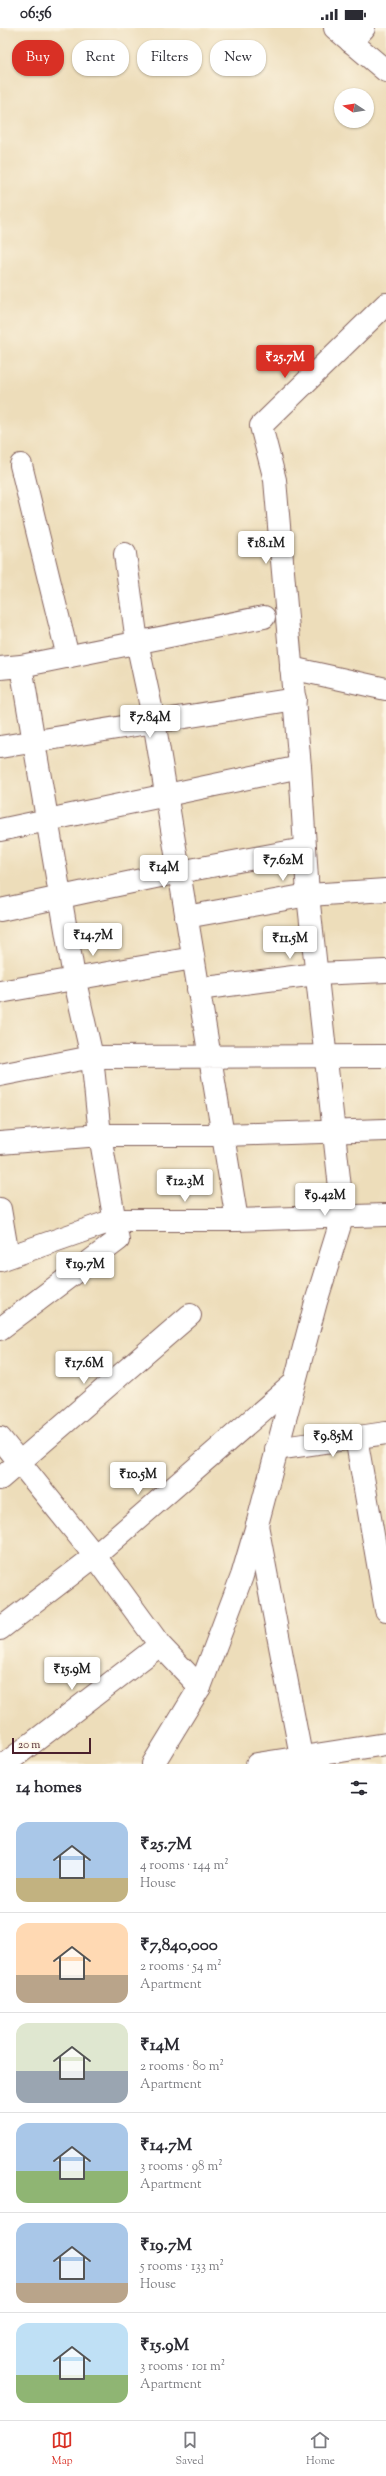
<!DOCTYPE html>
<html lang="en">
<head>
<meta charset="utf-8">
<style>
  :root { --surface:#fff; --page:#f2f2f3; --text:#2b2b33; --muted:#7c7c81; --line:#e1e1e2; --accent:#d93025 }
  body { margin:0; font-family:"Sorts Mill Goudy",serif; background:var(--page); color:var(--text); height:100vh; display:flex; flex-direction:column; font-size:15px; white-space:nowrap }
  * { box-sizing:border-box; margin:0 }
  p { font-size:13px; color:var(--muted) }
  .icon { flex:none; width:22px; height:22px; fill:none; stroke:currentColor; stroke-width:2; stroke-linecap:round; stroke-linejoin:round }
  .map { position:relative; height:1736px; overflow:hidden }
  .sheet { display:flex; flex-direction:column; background:var(--surface); flex:1 }
  .sheet>* { flex:none }
  .hud { position:absolute; left:12px; top:12px; width:362px; height:36px; display:flex; gap:8px }
  .needle { width:26px; rotate:282deg }
  .tools { position:absolute; left:334px; top:60px; display:grid; gap:8px }
  .tools a { display:grid; place-items:center; width:40px; height:40px; border-radius:50%; background:var(--surface); box-shadow:0 1px 3px #0004; font-size:20px }
  .scale { position:absolute; left:12px; bottom:10px; width:79px; box-sizing:border-box; padding-left:4px; border:2px solid #4a1f2b; border-top:0; font-size:11px; line-height:14px; white-space:nowrap; color:#4a1f2b; -webkit-text-stroke:3px #fcf5e5; paint-order:stroke }
  .price { position:absolute; translate:-50% -34px; padding:0 9px; border-radius:4px; background:#fff; color:#222; font-size:13px; line-height:26px; filter:drop-shadow(0 1px 2px #0008) }
  .price::after { content:''; position:absolute; left:50%; top:24px; width:12px; height:9px; margin-left:-6px; background:inherit; clip-path:polygon(0 0,100% 0,50% 100%) }
  .price.on { background:var(--accent); color:#fff }
  ul { padding:0; list-style:none }
  li { display:flex; align-items:center; gap:12px; height:100px; padding:0 16px }
  li+li { border-top:1px solid var(--line) }
  li span { display:grid; place-items:center; flex:none; width:112px; height:80px; border-radius:12px; color:#555 }
  li>.icon { margin-inline-start:auto }
  span .icon { width:48px; height:48px; fill:#fffc; stroke-width:1 }
  li b { font-size:17px }
  h2 { display:flex; justify-content:space-between; align-items:center; height:48px; padding:0 16px; font-size:17px }
  .chip { padding:0 14px; border-radius:16px; background:var(--surface); box-shadow:0 1px 3px #0004; font-size:14px; line-height:36px }
  .chip.on { background:var(--accent); color:#fff }
  .status { display:flex; justify-content:space-between; align-items:center; height:28px; padding:0 20px; background:var(--surface); direction:ltr }
  .status svg { height:11px; fill:currentColor }
  .tabs { display:flex; justify-content:space-around; align-items:center; height:56px; border-top:1px solid var(--line); background:var(--surface); font-size:11px; color:var(--muted) }
  .tabs a { display:grid; justify-items:center; gap:2px }
  .tabs .on { color:var(--accent) }
  .map>svg:first-child { display:block }
</style>
</head>
<body>
<div class="status"><b>06:56</b><svg viewBox="0 0 49 12"><path d="M0 12V9h3v3zM5 12V6h3v6zM10 12V3h3v9zM15 12V0h3v12zM26 1h20v11H26zM47 4h2v5h-2z"/></svg></div>
<div class="map">
<svg width="386" height="1736" viewBox="0 0 386 1736">
  <rect width="100%" height="100%" fill="#fcf5e5"/>
  <filter id="ink" filterUnits="userSpaceOnUse"><feTurbulence type="fractalNoise" baseFrequency=".025" numOctaves="2"/><feDisplacementMap in="SourceGraphic" scale="8" xChannelSelector="R" yChannelSelector="G"/><feConvolveMatrix kernelMatrix="1 2 1 2 8 2 1 2 1" color-interpolation-filters="sRGB"/></filter>
  <filter id="wash" filterUnits="userSpaceOnUse"><feTurbulence type="fractalNoise" baseFrequency=".012" numOctaves="4" result="noise"/><feDisplacementMap in="SourceGraphic" scale="16" xChannelSelector="R" yChannelSelector="G"/><feGaussianBlur stdDeviation="0.9" result="paint"/><feColorMatrix in="noise" values="0 0 0 0 0 0 0 0 0 0 0 0 0 0 0 0 0 1.4 0 .05"/><feComposite in="paint" operator="in"/></filter>
  <g filter="url(#wash)">
    <rect width="100%" height="100%" fill="#edddba"/>
  </g>
  <g filter="url(#ink)">
    <g fill="none" stroke-linecap="round" stroke-linejoin="round">
      <defs>
        <path id="street" d="M351,14L364,0
          M21,437L68,629
          M125,526L137,614L154,693L237,1192
          M0,640L21,638L264,589
          M291,640L386,661
          M0,719L295,671
          M0,802L300,739
          M0,882L179,844L304,821
          M186,889L308,867L386,862
          M198,961L316,946L386,943
          M0,964L193,930
          M0,1047L92,1029L386,1028
          M0,1115L100,1107H223L386,1102
          M0,1181L8,1228
          M0,1232L114,1192H237L386,1187
          M0,1301L118,1212L100,1107L92,1029L74,949L21,638
          M356,1409L386,1582
          M0,1410L95,1528L160,1617L200,1659
          M276,1421L386,1405
          M0,1451L190,1287
          M257,1497L301,1728
          M0,1601L95,1528L293,1356
          M5,1736L160,1617
          M257,1736L386,1716"/>
        <path id="secondary" d="M335,0L386,43
          M153,1736L200,1659L242,1548L257,1497L316,1274L343,1187L308,867L300,739L275,452L261,398L386,276"/>
      </defs>
      <use href="#street" stroke="#83625d" stroke-width="24"/>
      <use href="#secondary" stroke="#83625d" stroke-width="24"/>
      <use href="#street" stroke="#fff" stroke-width="22"/>
      <use href="#secondary" stroke="#fff" stroke-width="22"/>
    </g>
  </g>
</svg>
<div class="tools">
<a><svg class="needle" viewBox="-14 -14 28 28"><path d="M0-13l5 13h-10z" fill="#e53935"/><path d="M0 13l5-13h-10z" fill="#7c7c81"/></svg></a>
</div>
<div class="scale">20 m</div>
<b class="price on" style="left:285px;top:351px">₹25.7M</b>
<b class="price" style="left:266px;top:537px">₹18.1M</b>
<b class="price" style="left:150px;top:711px">₹7.84M</b>
<b class="price" style="left:283px;top:854px">₹7.62M</b>
<b class="price" style="left:164px;top:861px">₹14M</b>
<b class="price" style="left:93px;top:929px">₹14.7M</b>
<b class="price" style="left:290px;top:932px">₹11.5M</b>
<b class="price" style="left:185px;top:1175px">₹12.3M</b>
<b class="price" style="left:325px;top:1189px">₹9.42M</b>
<b class="price" style="left:85px;top:1258px">₹19.7M</b>
<b class="price" style="left:84px;top:1357px">₹17.6M</b>
<b class="price" style="left:333px;top:1430px">₹9.85M</b>
<b class="price" style="left:138px;top:1468px">₹10.5M</b>
<b class="price" style="left:72px;top:1663px">₹15.9M</b>
<div class="hud">
<a class="chip on">Buy</a>
<a class="chip">Rent</a>
<a class="chip">Filters</a>
<a class="chip">New</a>
</div>
</div>
<section class="sheet">
<h2>14 homes<svg class="icon" aria-label="filters" viewBox="0 0 24 24"><path d="M4 7h16M4 17h16"/><circle cx="9" cy="7" r="2"/><circle cx="15" cy="17" r="2"/></svg></h2>
<ul>
<li><span style="background:linear-gradient(#a9c7e8 70%,#c2b280 0)"><svg class="icon" aria-label="home" viewBox="0 0 24 24"><path d="M3 11l9-7 9 7M6 9v11h12V9"/></svg></span><div><b>₹25.7M</b><p>4 rooms · 144 m²</p><p>House</p></div></li>
<li><span style="background:linear-gradient(#ffd9b3 65%,#b9a48a 0)"><svg class="icon" aria-label="home" viewBox="0 0 24 24"><path d="M3 11l9-7 9 7M6 9v11h12V9"/></svg></span><div><b>₹7,840,000</b><p>2 rooms · 54 m²</p><p>Apartment</p></div></li>
<li><span style="background:linear-gradient(#dfe7d0 60%,#9aa5b1 0)"><svg class="icon" aria-label="home" viewBox="0 0 24 24"><path d="M3 11l9-7 9 7M6 9v11h12V9"/></svg></span><div><b>₹14M</b><p>2 rooms · 80 m²</p><p>Apartment</p></div></li>
<li><span style="background:linear-gradient(#a9c7e8 60%,#8fb573 0)"><svg class="icon" aria-label="home" viewBox="0 0 24 24"><path d="M3 11l9-7 9 7M6 9v11h12V9"/></svg></span><div><b>₹14.7M</b><p>3 rooms · 98 m²</p><p>Apartment</p></div></li>
<li><span style="background:linear-gradient(#a9c7e8 75%,#b9a48a 0)"><svg class="icon" aria-label="home" viewBox="0 0 24 24"><path d="M3 11l9-7 9 7M6 9v11h12V9"/></svg></span><div><b>₹19.7M</b><p>5 rooms · 133 m²</p><p>House</p></div></li>
<li><span style="background:linear-gradient(#bfe0f5 65%,#8fb573 0)"><svg class="icon" aria-label="home" viewBox="0 0 24 24"><path d="M3 11l9-7 9 7M6 9v11h12V9"/></svg></span><div><b>₹15.9M</b><p>3 rooms · 101 m²</p><p>Apartment</p></div></li>
</ul>
</section>
<nav class="tabs">
<a class="on"><svg class="icon" aria-label="map" viewBox="0 0 24 24"><path d="M3 6l6-2 6 2 6-2v14l-6 2-6-2-6 2zM9 4v14M15 6v14"/></svg>Map</a>
<a><svg class="icon" aria-label="saved" viewBox="0 0 24 24"><path d="M7 4h10v16l-5-4-5 4z"/></svg>Saved</a>
<a><svg class="icon" aria-label="home" viewBox="0 0 24 24"><path d="M3 11l9-7 9 7M6 9v11h12V9"/></svg>Home</a>
</nav>
</body>
</html>
